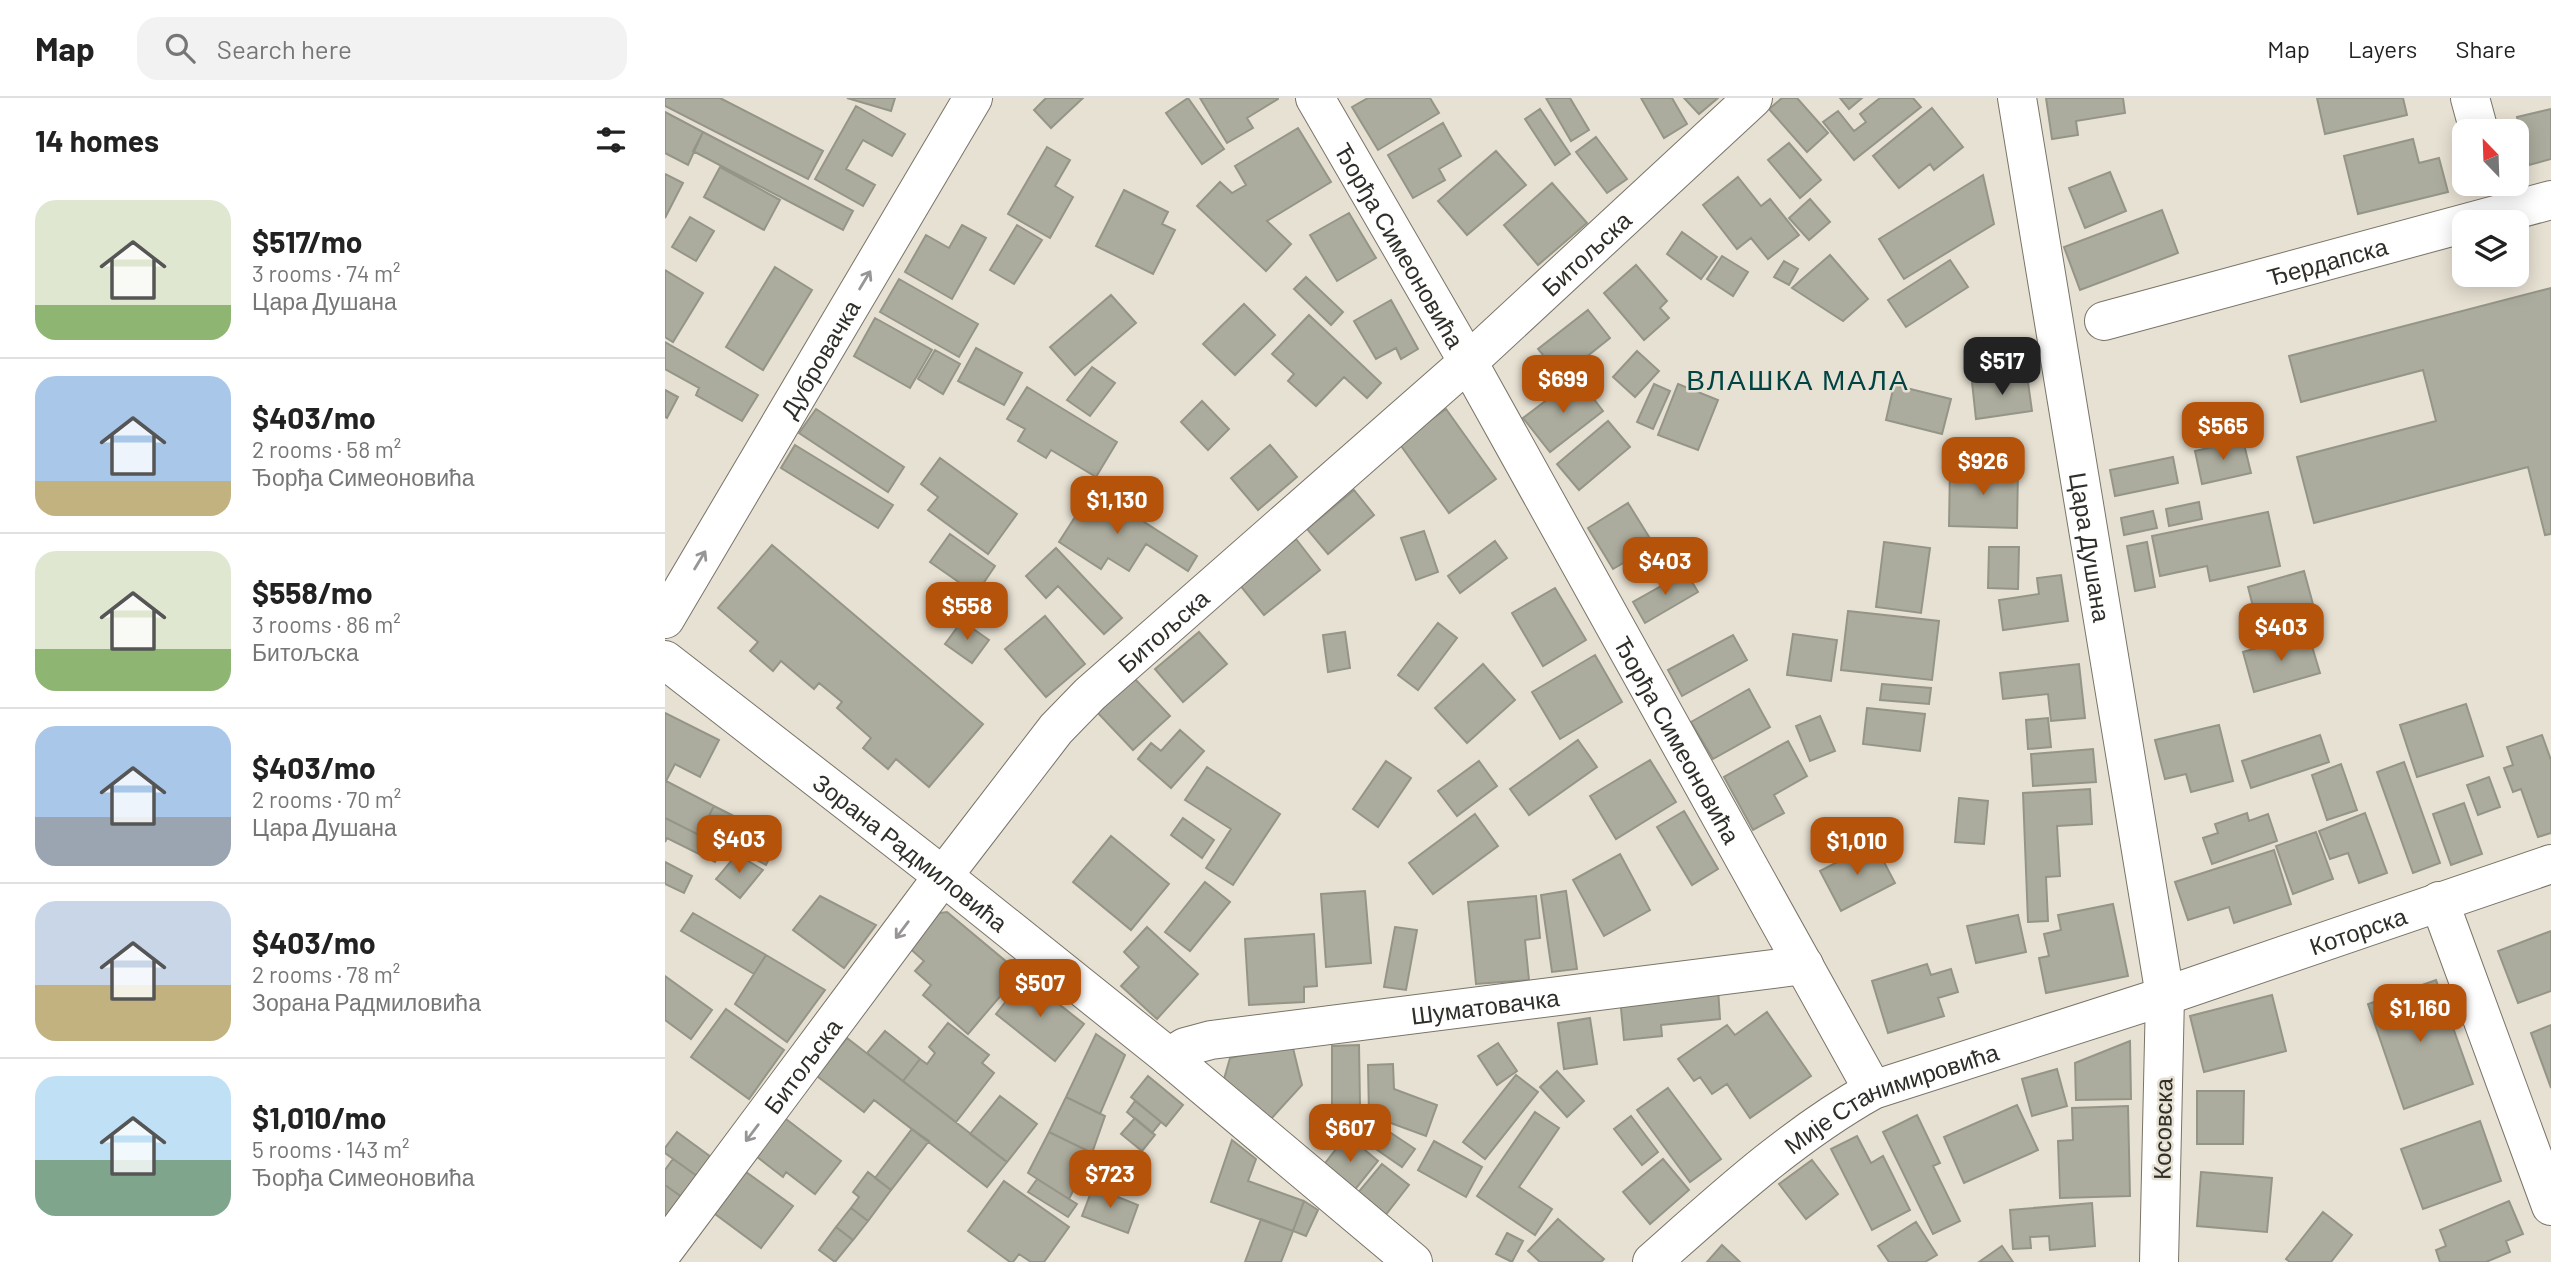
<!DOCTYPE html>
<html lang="en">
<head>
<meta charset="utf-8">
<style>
  :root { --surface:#fff; --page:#f2f2f2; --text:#222; --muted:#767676; --line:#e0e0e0; --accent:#b45309 }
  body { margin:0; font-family:Barlow,sans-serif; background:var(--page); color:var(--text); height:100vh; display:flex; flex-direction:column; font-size:26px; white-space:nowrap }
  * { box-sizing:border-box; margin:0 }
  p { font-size:23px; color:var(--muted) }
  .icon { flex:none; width:38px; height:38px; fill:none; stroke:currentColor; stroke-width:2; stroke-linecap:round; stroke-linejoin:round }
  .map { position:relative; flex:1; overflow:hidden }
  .drawer { display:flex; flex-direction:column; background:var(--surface); width:665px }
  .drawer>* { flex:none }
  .needle { width:46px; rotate:337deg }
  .buttons { position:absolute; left:1787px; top:21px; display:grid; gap:14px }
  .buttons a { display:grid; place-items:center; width:77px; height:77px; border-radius:14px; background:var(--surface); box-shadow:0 4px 18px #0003; font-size:35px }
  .price { position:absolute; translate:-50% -60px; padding:0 16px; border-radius:14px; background:var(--accent); color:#fff; font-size:23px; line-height:46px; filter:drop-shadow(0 2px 4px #0008) }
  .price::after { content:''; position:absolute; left:50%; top:42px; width:21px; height:16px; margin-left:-10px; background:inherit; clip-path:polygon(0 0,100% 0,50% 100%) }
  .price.current { background:#222; color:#fff }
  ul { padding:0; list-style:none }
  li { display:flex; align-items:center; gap:21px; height:175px; padding:0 35px }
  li+li { border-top:2px solid var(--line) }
  li span { display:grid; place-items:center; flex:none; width:196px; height:140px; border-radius:21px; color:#555 }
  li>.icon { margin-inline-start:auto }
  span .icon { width:84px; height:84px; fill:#fffc; stroke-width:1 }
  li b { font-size:30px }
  h2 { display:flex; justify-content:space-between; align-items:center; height:84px; padding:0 35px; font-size:30px }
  header { display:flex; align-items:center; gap:42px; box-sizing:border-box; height:98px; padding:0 35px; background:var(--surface); border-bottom:2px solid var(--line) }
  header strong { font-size:33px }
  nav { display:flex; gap:38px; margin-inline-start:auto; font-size:24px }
  .search { width:490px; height:63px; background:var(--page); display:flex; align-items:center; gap:18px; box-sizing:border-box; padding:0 24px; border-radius:21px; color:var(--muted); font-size:26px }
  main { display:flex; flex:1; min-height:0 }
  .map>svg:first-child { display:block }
</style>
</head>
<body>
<header>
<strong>Map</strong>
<div class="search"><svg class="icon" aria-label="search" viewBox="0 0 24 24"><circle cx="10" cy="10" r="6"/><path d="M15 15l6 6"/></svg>Search here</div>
<nav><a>Map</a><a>Layers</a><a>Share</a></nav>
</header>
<main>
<section class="drawer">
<h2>14 homes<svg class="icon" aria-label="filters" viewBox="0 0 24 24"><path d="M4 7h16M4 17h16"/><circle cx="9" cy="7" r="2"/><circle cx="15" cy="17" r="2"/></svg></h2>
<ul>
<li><span style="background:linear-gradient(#dfe7d0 75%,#8fb573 0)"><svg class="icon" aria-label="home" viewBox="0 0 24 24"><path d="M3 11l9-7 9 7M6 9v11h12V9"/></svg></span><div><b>$517/mo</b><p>3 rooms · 74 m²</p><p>Цара Душана</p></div></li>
<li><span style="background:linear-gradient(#a9c7e8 75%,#c2b280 0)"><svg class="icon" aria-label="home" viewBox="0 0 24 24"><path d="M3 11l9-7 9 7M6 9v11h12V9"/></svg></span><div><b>$403/mo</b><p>2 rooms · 58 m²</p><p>Ђорђа Симеоновића</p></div></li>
<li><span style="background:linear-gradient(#dfe7d0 70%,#8fb573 0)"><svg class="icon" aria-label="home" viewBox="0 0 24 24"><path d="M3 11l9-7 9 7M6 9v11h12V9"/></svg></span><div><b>$558/mo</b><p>3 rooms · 86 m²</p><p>Битољска</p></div></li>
<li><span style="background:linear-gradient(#a9c7e8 65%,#9aa5b1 0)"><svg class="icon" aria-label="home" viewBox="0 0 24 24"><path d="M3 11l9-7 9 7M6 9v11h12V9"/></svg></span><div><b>$403/mo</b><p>2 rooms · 70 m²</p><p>Цара Душана</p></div></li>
<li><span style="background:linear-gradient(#c9d6e8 60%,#c2b280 0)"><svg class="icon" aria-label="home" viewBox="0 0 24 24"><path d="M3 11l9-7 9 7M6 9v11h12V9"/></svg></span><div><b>$403/mo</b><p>2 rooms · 78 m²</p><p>Зорана Радмиловића</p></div></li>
<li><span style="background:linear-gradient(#bfe0f5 60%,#7fa58c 0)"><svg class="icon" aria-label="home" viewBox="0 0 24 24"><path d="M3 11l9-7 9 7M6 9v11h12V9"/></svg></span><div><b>$1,010/mo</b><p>5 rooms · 143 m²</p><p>Ђорђа Симеоновића</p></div></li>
</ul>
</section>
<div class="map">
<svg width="1886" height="1164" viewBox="0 0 1886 1164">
  <rect width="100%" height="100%" fill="#e7e1d3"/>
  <path fill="#acac9e" stroke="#959587" stroke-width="2" d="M0,0H55L158,53L143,81L0,8Z
    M182,0H230L226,13Z
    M381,0H418L386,30L369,12Z
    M523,0L559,51L537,66L501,15Z
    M535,0H613V1L582,20L588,30L562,45Z
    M703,0H765L774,15L713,52L687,9Z
    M881,0H905L924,32L906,43Z
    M976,0H1007L1022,26L999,40Z
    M1019,0H1053L1034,16Z
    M1117,0H1132L1163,35L1142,54L1104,11Z
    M1175,0H1197L1184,11Z
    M1215,0H1248L1256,9L1189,62L1158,24L1173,13L1189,33L1201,24L1195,16Z
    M1381,0H1458L1460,15L1411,23L1413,37L1387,41Z
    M1652,0H1738L1742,17L1660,36Z
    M191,8L240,36L227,58L198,42L181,71L210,87L198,108L150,81Z
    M1267,10L1298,49L1269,72L1265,66L1234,90L1208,58Z
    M875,11L905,56L890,67L860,21Z
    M1886,11V61L1864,67L1852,19Z
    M0,14L38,34L23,67L0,55Z
    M778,25L796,58L774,71L780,82L748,100L723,57Z
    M633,30L666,84L602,123L626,146L601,173L532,108L555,84L567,95L581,87L570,68Z
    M38,34L188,113L178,132L28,53Z
    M931,39L962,81L942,95L911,54Z
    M1748,41L1754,65L1774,60L1783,94L1693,116L1679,58Z
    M1124,45L1156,82L1135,100L1103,62Z
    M382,49L405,62L390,88L408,99L385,140L343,116Z
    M831,53L861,87L802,137L773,103Z
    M55,69L115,102L99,132L39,99Z
    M1445,74L1461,113L1420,130L1404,90Z
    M0,76L18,85L0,120Z
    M1318,77L1329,126L1239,181L1214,141Z
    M1073,79L1096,108L1105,101L1134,137L1103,161L1086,140L1072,151L1038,107Z
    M887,85L922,125L873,167L839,127Z
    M459,92L503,114L497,126L510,132L488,176L431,148Z
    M1145,101L1165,124L1144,142L1124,120Z
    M1497,112L1513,155L1415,192L1399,149Z
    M684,115L711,160L672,183L645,137Z
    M25,119L49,133L31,163L7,149Z
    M297,127L321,140L287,201L240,174L261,137L284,150Z
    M352,127L377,142L349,186L325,172Z
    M1017,134L1052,159L1036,181L1002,156Z
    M1165,157L1203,201L1178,223L1127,190Z
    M1057,158L1083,174L1068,198L1042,181Z
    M1285,162L1303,189L1241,229L1223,202Z
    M1119,163L1133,171L1124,187L1109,179Z
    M971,167L1002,203L995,210L1004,220L979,242L939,195Z
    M110,169L147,192L98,272L61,249Z
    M0,172L38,195L8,244L0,239Z
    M641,179L678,214L666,227L629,191Z
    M234,181L313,226L294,259L215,214Z
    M1886,190V436L1880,437L1863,369L1649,425L1632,359L1771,323L1758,272L1636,304L1624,258Z
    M446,197L471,225L410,277L385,249Z
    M726,202L753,251L736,261L731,250L711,261L689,223Z
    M579,206L610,237L570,277L538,246Z
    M923,212L945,240L896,279L873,251Z
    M644,217L716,285L702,300L679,279L651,308L623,283L629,276L607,256Z
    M210,220L267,252L245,290L189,258Z
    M0,244L93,297L77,323L31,297L34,290L0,271Z
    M311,250L357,275L339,307L293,283Z
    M270,252L295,266L278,296L253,281Z
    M972,253L994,273L970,299L948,279Z
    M427,269L450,285L425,318L402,302Z
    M1362,277L1367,313L1311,321L1307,284Z
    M912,279L938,313L885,354L858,320Z
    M989,286L1005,293L988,331L972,324Z
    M1013,286L1053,302L1033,352L993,337Z
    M1229,287L1286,301L1277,336L1221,322Z
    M362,289L452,344L431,379L386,352L381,360L353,343L360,331L342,321Z
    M0,292L13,299L2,320L0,319Z
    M537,303L564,331L543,352L516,324Z
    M151,311L239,369L223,394L134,335Z
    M781,311L831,381L784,415L734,345Z
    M943,323L965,349L914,392L892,366Z
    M1578,342L1586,375L1537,386L1530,353Z
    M130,347L228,407L213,430L116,370Z
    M605,347L632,379L593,412L566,380Z
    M1508,359L1513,385L1450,398L1445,372Z
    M275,360L352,416L323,456L263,412L273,399L256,386Z
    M1285,368L1353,370L1352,430L1284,428Z
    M428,391L532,458L523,473L481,446L464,473L443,460L436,471L394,444Z
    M689,392L709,417L663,456L642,431Z
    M1534,404L1537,421L1504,428L1501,411Z
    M963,405L989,447L948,471L923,430Z
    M1488,413L1492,430L1459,437L1456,420Z
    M1603,414L1615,468L1545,483L1542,468L1495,478L1487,438Z
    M759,433L773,474L751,482L736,440Z
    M285,436L330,468L311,496L265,464Z
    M631,441L655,472L599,517L574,486Z
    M830,443L842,460L795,495L783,478Z
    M1219,444L1265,450L1256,515L1211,509Z
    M1482,444L1490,489L1470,493L1462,448Z
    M107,447L318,626L264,689L231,661L223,671L198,650L206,640L172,610L177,604L154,585L149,591L116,563L108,573L85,553L93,544L53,510Z
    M1324,449H1354L1353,491L1323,490Z
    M391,450L457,520L439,536L393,488L381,500L361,478Z
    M1639,473L1652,521L1595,536L1583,489Z
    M1021,474L1033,494L980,525L968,504Z
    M1396,477L1403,523L1338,532L1334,502L1374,496L1372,480Z
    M890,490L921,542L878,568L847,515Z
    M1183,513L1274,523L1267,582L1176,572Z
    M380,518L420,566L381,599L340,551Z
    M297,523L324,542L307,565L280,546Z
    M773,525L792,540L753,592L733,577Z
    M534,534L562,566L518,604L490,571Z
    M680,534L685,570L663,574L658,537Z
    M1643,535L1655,575L1589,594L1578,554Z
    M1128,536L1172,542L1166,583L1122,577Z
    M1068,537L1082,562L1017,598L1003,572Z
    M930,557L957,604L895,641L867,594Z
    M818,566L850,602L802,645L770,610Z
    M1414,566L1420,620L1386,623L1383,596L1338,601L1335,575Z
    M469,580L505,618L468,652L432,614Z
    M1217,586L1266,590L1264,606L1215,602Z
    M1084,591L1105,629L1048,661L1026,624Z
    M1801,606L1818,658L1752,679L1735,627Z
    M1202,610L1260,616L1255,653L1198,646Z
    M0,615L54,642L35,679L10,666L1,683L49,708L34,737L0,720Z
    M1155,618L1170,653L1145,663L1131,628Z
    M1383,620L1386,649L1363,651L1361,622Z
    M1554,627L1568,683L1526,694L1521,676L1500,681L1490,642Z
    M515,632L539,653L506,690L473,661L486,645L496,653Z
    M1655,637L1664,664L1586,690L1577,663Z
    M1877,637L1886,662V735L1873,739L1856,691L1848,694L1839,670L1848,667L1842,649Z
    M913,642L932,669L864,717L845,691Z
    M1123,643L1142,678L1109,697L1119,715L1088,732L1059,679Z
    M1428,651L1431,684L1368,688L1366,656Z
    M985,662L1011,704L951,741L925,698Z
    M721,663L746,680L713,729L688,711Z
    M814,663L832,688L792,718L773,693Z
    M1739,664L1775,765L1748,775L1712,674Z
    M1676,666L1692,712L1662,722L1647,677Z
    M542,669L615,716L568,787L541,770L566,731L520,702Z
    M1824,679L1835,709L1813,717L1802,687Z
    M1425,691L1427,726L1392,728L1395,778L1381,779L1383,823L1363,824L1358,695Z
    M1294,700L1323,703L1319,746L1290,744Z
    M1799,705L1817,756L1786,767L1768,716Z
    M49,708L114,741L101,767L60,745L58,749L34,737Z
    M1019,713L1053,771L1027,787L992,729Z
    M1582,715L1584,723L1603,716L1612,743L1547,766L1538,740L1553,735L1550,726Z
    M1700,715L1722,775L1694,785L1683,755L1665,761L1654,733Z
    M810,716L833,748L768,796L744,765Z
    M0,720L58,749L50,764L2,740L0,744Z
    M518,720L549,742L537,760L506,737Z
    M1651,734L1668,781L1628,796L1611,748Z
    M446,738L504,786L466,832L408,784Z
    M1209,745L1230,785L1176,813L1155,773Z
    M1609,752L1626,806L1569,825L1564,809L1523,822L1510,784Z
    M72,756L98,772L75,800L51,781Z
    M955,756L985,812L939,838L908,782Z
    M0,764L27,778L19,795L0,786Z
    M540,784L565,804L525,853L500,834Z
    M700,793L706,865L661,869L656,796Z
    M901,793L912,871L887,874L876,797Z
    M155,798L211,827L179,870L128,832Z
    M871,798L875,840L860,842L864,882L811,886L803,804Z
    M1448,806L1463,878L1381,895L1374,860L1384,858L1379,836L1396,832L1393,817Z
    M282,814L355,875L303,936L258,897L266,887L250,873L259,863L242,848L268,816Z
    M28,815L101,857L89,876L16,833Z
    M1353,817L1361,854L1311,865L1302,828Z
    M482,829L533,876L492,921L456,888L474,869L459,854Z
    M730,829L752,832L741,892L719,889Z
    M1886,833V893L1853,905L1833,853Z
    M649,836L652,888L639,889V904L584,907L580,841Z
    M101,857L160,892L122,944L70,906Z
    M1262,866L1266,877L1286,871L1293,894L1273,900L1279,918L1223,935L1207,883Z
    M0,878L47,912L26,941L0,922Z
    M360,879L419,926L390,963L331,916Z
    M1771,882L1808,986L1739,1011L1703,906Z
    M1053,890L1055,921L996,927L997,938L959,942L955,900Z
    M1607,897L1621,953L1539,974L1525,918Z
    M61,911L119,952L84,1001L26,959Z
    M1102,914L1146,978L1085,1020L1062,986L1047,996L1035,979L1029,983L1013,961L1062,927L1070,937Z
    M925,920L932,966L899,971L893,925Z
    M283,925L324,957L317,965L329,975L291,1024L238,983L255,961L262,966L270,955L264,949Z
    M1886,927V990L1866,935Z
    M220,933L255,961L238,983L202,955Z
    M431,936L460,957L435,1016L401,999Z
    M182,940L342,1064L322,1089L209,1002L199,1014L152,978Z
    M1465,943L1466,1001L1411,1002L1410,965Z
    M833,945L852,973L832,987L813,958Z
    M627,946L637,987L604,1023L559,981L565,960Z
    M694,947L695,1007L667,1008V948Z
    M728,966L729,991L772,1007L761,1038L704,1017L703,967Z
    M1392,971L1402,1008L1367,1018L1357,981Z
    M892,973L919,1003L902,1019L875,989Z
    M851,977L873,994L820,1061L798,1044Z
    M483,978L518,1007L501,1028L466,999Z
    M1003,990L1056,1061L1025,1084L972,1012Z
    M1532,993H1579L1578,1046H1532Z
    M335,998L372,1026L342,1064L305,1036Z
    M401,999L440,1018L427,1055L384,1034Z
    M470,1003L496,1024L487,1035L462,1014Z
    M1352,1007L1373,1052L1299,1085L1279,1039Z
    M1463,1008L1465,1098L1395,1100L1393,1043L1408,1042L1407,1010Z
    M870,1014L894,1030L854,1089L887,1111L870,1137L812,1098Z
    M1252,1017L1275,1065L1268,1068L1295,1123L1268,1136L1218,1034Z
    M117,1018L176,1063L150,1096L121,1074L118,1079L91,1058Z
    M966,1018L993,1054L977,1067L949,1031Z
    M470,1020L490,1037L477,1053L456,1036Z
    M1815,1023L1836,1083L1758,1111L1736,1051Z
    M717,1029L750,1051L737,1069L705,1047Z
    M247,1031L264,1043L226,1092L210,1080Z
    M12,1034L46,1059L32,1078L0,1055V1050Z
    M384,1034L427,1055L404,1101L363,1075Z
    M682,1037L713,1063L688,1094L657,1069Z
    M1192,1038L1206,1065L1218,1058L1245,1112L1207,1132L1166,1051Z
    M567,1042L591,1061L583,1083L639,1103L628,1133L546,1104Z
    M769,1043L817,1069L801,1099L753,1072Z
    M8,1061L32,1078L17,1099L0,1087V1072Z
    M998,1061L1024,1092L985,1126L958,1094Z
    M1147,1062L1173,1096L1141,1121L1114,1086Z
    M717,1066L744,1087L719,1119L691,1097Z
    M77,1071L128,1108L96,1150L46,1113Z
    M203,1074L226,1092L203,1123L186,1110L194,1099L188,1094Z
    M1536,1074L1607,1080L1602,1134L1532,1128Z
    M372,1081L412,1106L403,1119L363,1094Z
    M339,1083L404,1129L379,1164H366L354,1156L348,1164H345L303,1133Z
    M0,1087L17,1099L0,1121Z
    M428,1089L473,1107L463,1135L417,1118Z
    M639,1103L653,1112L641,1138L628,1133Z
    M1844,1103L1858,1136L1841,1143L1845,1154L1821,1164H1775L1771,1152L1781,1148L1775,1132Z
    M1427,1105L1430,1148L1385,1152L1384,1138L1365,1139L1366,1150L1348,1151L1345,1112Z
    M186,1110L203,1123L188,1142L171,1129Z
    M1658,1114L1687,1137L1666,1164H1625L1621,1161Z
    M596,1121L628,1133L616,1164H580Z
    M893,1121L939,1161L936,1164H875L863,1153Z
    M1251,1124L1272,1157L1260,1164H1224L1213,1148Z
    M171,1129L188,1142L170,1164L154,1152Z
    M842,1135L858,1143L847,1164L831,1156Z
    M1057,1147L1075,1164H1042Z
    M1337,1148L1348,1164H1314Z"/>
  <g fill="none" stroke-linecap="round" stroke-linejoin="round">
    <defs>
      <g id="minor">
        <path id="s1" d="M650,0L803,264L1208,992"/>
        <path id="s2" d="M1352,0L1500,898L1494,1164"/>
        <path d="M1805,0L1814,33"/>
        <path id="s3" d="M1439,223L1886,102"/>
        <path id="s4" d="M0,521L308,0"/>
        <path id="s5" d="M0,562L278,778L504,959L748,1164"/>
        <path d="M1774,803L1886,1108"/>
        <path id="s6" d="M504,959L520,949L546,942L1139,867"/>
        <path id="s7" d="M0,1151L278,778L391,631L425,596L803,264L1088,0"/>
        <path id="s8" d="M987,1164C1057,1102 1126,1038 1208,992L1500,898L1886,766"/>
      </g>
    </defs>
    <use href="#minor" stroke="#7a7468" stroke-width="40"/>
    <use href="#minor" stroke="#fff" stroke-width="38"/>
  </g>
  <defs><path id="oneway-shaft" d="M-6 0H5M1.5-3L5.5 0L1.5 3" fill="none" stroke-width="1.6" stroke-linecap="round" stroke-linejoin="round" transform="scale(1.75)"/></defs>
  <g stroke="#989694">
    <use href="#oneway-shaft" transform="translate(200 182) rotate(-59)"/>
    <use href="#oneway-shaft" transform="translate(35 462) rotate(-59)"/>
    <use href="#oneway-shaft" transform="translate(237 832) rotate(127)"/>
    <use href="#oneway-shaft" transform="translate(87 1035) rotate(127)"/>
  </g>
  <g text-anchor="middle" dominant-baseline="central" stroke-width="5" stroke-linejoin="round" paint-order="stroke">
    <g font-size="24" fill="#302e29" stroke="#e7e1d3">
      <text stroke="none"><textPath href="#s1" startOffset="170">Ђорђа Симеоновића</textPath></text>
      <text stroke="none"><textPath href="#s7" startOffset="1363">Битољска</textPath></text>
      <text stroke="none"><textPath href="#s3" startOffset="231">Ђердапска</textPath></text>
      <text stroke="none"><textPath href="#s4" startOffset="303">Дубровачка</textPath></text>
      <text stroke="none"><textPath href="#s2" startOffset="455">Цара Душана</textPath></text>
      <text stroke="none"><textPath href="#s7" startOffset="796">Битољска</textPath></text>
      <text stroke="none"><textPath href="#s1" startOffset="737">Ђорђа Симеоновића</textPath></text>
      <text stroke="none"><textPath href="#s5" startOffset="312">Зорана Радмиловића</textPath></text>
      <text stroke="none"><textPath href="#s8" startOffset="791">Которска</textPath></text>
      <text stroke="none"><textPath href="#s6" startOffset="322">Шуматовачка</textPath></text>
      <text stroke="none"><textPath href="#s7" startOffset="229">Битољска</textPath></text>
      <text stroke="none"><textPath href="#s8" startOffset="294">Мије Станимировића</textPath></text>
      <text transform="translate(1497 1031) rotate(-89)">Косовска</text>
    </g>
    <g font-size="28" letter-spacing="2" fill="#044" stroke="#e7e1d3">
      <text x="1133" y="281">ВЛАШКА МАЛА</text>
    </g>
  </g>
</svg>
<div class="buttons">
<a><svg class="needle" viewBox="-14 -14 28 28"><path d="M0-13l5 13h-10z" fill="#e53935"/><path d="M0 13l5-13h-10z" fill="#767676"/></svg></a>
<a><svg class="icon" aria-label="layers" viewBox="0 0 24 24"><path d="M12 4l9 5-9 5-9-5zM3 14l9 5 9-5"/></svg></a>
</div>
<b class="price current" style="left:1337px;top:299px">$517</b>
<b class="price" style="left:898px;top:317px">$699</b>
<b class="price" style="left:1558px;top:364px">$565</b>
<b class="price" style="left:1318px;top:399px">$926</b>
<b class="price" style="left:452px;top:438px">$1,130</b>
<b class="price" style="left:1000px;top:499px">$403</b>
<b class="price" style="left:302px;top:544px">$558</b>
<b class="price" style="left:1616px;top:565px">$403</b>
<b class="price" style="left:74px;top:777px">$403</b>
<b class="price" style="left:1192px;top:779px">$1,010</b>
<b class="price" style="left:375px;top:921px">$507</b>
<b class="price" style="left:1755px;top:946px">$1,160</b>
<b class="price" style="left:685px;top:1066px">$607</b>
<b class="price" style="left:445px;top:1112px">$723</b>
</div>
</main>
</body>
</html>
